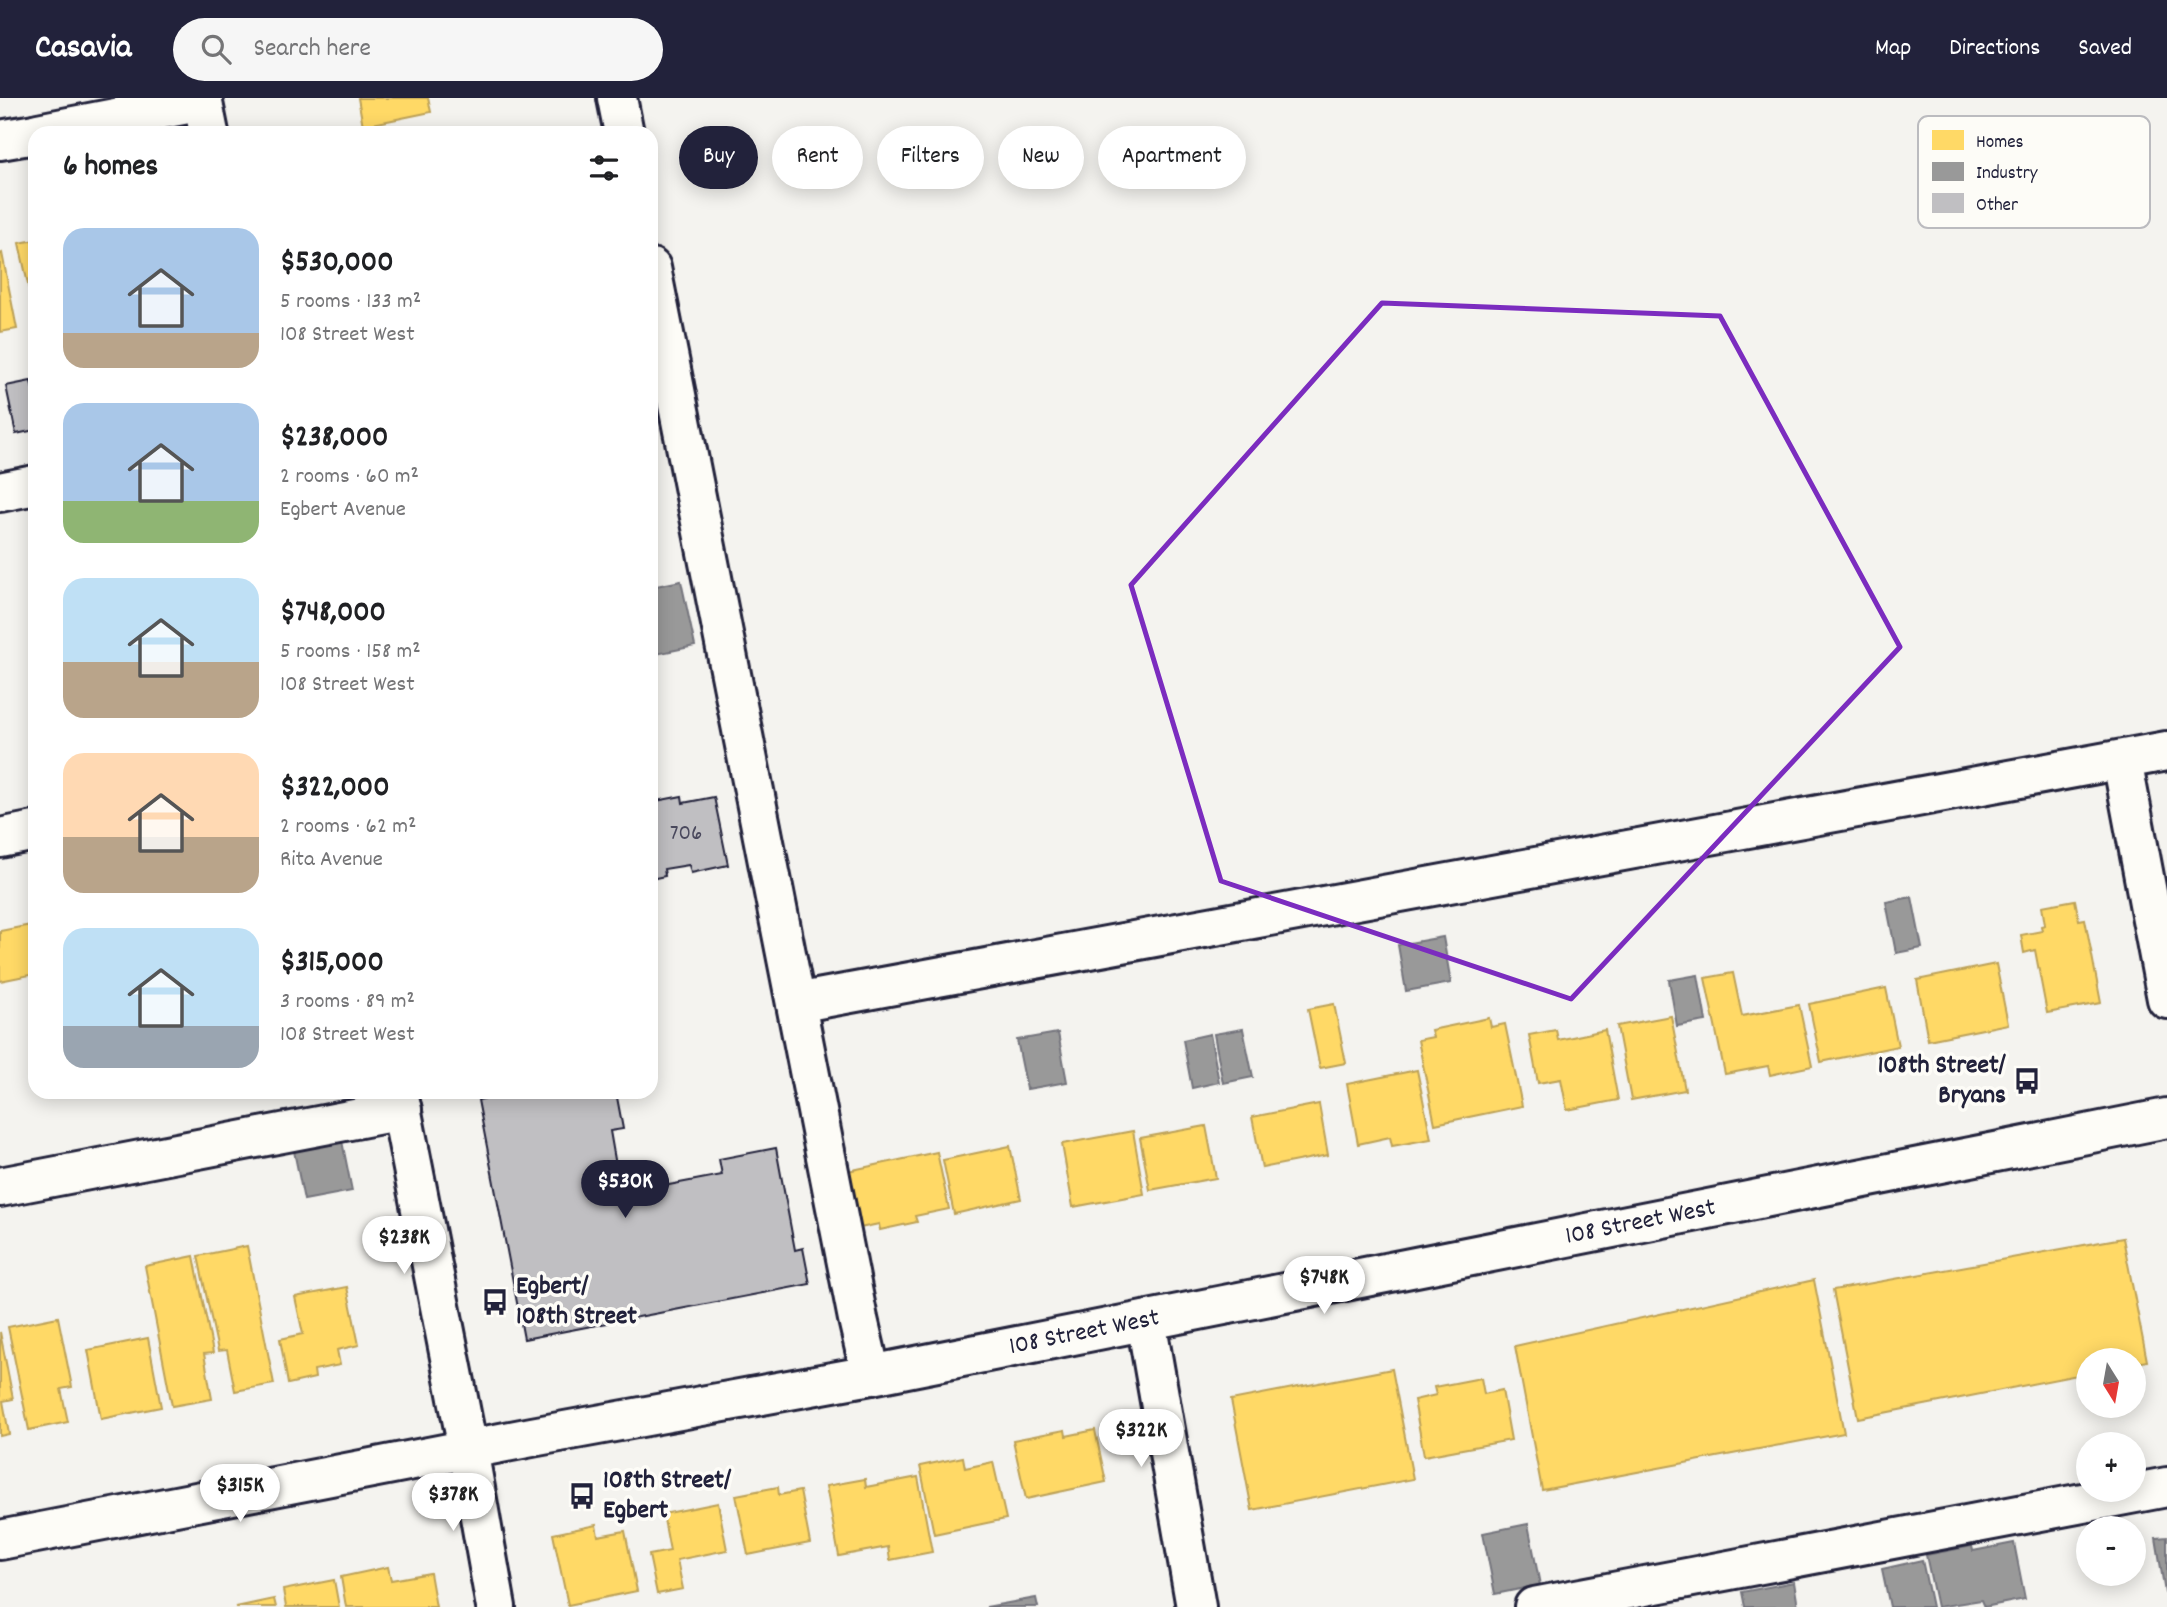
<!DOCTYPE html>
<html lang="en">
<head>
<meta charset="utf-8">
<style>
  :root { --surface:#fff; --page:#f6f6f6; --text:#202124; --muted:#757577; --accent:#22223b }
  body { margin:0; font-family:Dekko,sans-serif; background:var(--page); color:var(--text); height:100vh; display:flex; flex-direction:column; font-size:26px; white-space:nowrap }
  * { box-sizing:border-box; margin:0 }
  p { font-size:23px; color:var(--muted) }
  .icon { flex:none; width:38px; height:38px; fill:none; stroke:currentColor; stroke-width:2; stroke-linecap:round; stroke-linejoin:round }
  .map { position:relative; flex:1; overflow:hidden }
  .drawer { position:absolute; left:28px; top:28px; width:630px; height:973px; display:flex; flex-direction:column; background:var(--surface); border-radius:21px; box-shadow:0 4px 18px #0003 }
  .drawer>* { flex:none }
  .guide { position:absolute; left:679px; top:28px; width:665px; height:63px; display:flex; gap:14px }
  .needle { width:46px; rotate:169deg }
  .buttons { position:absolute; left:2076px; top:1250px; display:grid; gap:14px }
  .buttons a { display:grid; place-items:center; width:70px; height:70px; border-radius:50%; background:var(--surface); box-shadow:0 4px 18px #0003; font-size:35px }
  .price { position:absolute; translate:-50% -60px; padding:0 16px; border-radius:24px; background:#fff; color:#222; font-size:23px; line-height:46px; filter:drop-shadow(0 2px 4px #0008) }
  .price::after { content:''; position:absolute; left:50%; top:42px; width:21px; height:16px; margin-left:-10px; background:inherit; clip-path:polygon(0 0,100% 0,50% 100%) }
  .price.current { background:var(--accent); color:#fff }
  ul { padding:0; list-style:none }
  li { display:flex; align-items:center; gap:21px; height:175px; padding:0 35px }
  li span { display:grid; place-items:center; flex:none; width:196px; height:140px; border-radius:21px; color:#555 }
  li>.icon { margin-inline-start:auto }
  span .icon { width:84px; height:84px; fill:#fffc; stroke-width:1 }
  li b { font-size:30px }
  h2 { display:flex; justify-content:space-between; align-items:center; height:84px; padding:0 35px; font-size:30px }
  .pill { padding:0 24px; border-radius:32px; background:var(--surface); box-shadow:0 4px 18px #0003; font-size:24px; line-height:63px }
  .pill.current { background:var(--accent); color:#fff }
  header { display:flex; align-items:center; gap:42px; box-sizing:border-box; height:98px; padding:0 35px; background:var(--accent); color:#fff }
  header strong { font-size:33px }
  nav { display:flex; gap:38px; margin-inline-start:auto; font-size:24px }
  .search { width:490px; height:63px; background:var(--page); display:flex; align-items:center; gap:18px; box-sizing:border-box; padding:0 24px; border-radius:38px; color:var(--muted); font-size:26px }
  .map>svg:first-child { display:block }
</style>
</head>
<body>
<header>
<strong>Casavia</strong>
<div class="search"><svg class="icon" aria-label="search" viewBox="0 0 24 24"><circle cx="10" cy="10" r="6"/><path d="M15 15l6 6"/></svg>Search here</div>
<nav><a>Map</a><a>Directions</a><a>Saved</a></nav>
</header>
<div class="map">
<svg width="2167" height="1509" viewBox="0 0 2167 1509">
  <rect width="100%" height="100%" fill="#f4f3ef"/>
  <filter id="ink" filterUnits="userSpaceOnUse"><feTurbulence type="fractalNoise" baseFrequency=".0143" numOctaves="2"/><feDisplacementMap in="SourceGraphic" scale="14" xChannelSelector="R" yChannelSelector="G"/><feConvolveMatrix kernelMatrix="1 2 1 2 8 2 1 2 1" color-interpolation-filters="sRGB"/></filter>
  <g filter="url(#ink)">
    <path fill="#ffd966" stroke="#bda259" stroke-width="2" d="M358,0H428L431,14L363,28Z
      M35,142V204L32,205L19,145Z
      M2,155L17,231L0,234V156Z
      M2075,802L2079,822L2085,821L2101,905L2047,915L2035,852L2024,855L2021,837L2042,833L2041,828L2045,827L2042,808Z
      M31,827L35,847V876L0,883V833Z
      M1996,866L2008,926L1928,942L1917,882Z
      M1733,875L1742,918L1799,907L1812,968L1770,977L1768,968L1725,976L1705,880Z
      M1886,890L1898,948L1821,964L1809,906Z
      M1334,906L1346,965L1320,970L1308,911Z
      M1671,918L1685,992L1631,1002L1617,928Z
      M1489,920L1491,929L1505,926L1522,1008L1435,1026L1418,942L1433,939L1431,932Z
      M1556,932L1558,942L1605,932L1618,1002L1567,1012L1561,981L1538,985L1529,937Z
      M1417,972L1431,1041L1392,1048L1390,1039L1358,1046L1347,986Z
      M1319,1006L1328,1057L1262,1070L1252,1019Z
      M1206,1028L1216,1080L1150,1092L1140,1040Z
      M1133,1033L1144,1096L1073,1109L1062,1046Z
      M1010,1048L1021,1101L954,1116L943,1062Z
      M937,1054L949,1111L915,1118L917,1124L880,1132L879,1126L855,1131L843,1074Z
      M2123,1140L2147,1263L2133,1266V1262H2088V1275L1858,1320L1833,1192Z
      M247,1148L274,1286L235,1293L227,1252L218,1253L198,1158Z
      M194,1158L213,1255L204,1256L212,1301L172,1308L145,1168Z
      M1814,1182L1844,1335L1542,1392L1515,1248Z
      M347,1189L359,1247L337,1252L340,1267L314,1272L315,1280L288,1286L280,1241L303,1236L295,1199Z
      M58,1219L72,1289L61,1291L68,1324L29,1332L8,1229Z
      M0,1234L13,1301L3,1303L9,1336L0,1338Z
      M148,1240L161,1309L101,1321L88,1252Z
      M1392,1271L1413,1381L1252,1412L1231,1302Z
      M1481,1280L1484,1296L1502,1292L1511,1342L1424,1358L1414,1302L1436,1297L1434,1289Z
      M1065,1332L1066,1338L1095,1332L1106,1384L1026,1401L1013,1342Z
      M963,1359L965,1370L993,1364L1006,1421L934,1436L920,1368Z
      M918,1379L932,1454L890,1462L888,1449L839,1458L826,1388L865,1381L866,1389Z
      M778,1389L779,1397L800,1393L810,1445L748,1457L736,1397Z
      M718,1405L727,1452L677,1462L683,1491L657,1496L649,1457L670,1453L663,1416Z
      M596,1427L598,1438L625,1433L637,1493L568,1507L553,1436Z
      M388,1469L391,1482L430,1475L436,1509H346L341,1479Z
      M334,1482L339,1509H286L283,1492Z
      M274,1501L276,1509H236Z"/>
    <path fill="#999" stroke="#75757d" stroke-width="2" d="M681,483L695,548L651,557V489Z
      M1912,799L1922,850L1896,855L1886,804Z
      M1443,839L1451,885L1406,893L1398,847Z
      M1698,877L1706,923L1677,928L1669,882Z
      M1243,931L1253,979L1223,985L1214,936Z
      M1058,935L1067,984L1027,991L1017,942Z
      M1210,936L1219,984L1192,990L1183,942Z
      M342,1043L352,1093L304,1102L294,1053Z
      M1528,1426L1540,1487L1495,1496L1483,1435Z
      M2167,1439V1495H2165L2156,1440Z
      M2014,1445L2025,1501L1984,1509L1981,1502L1937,1509L1926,1457L1972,1448L1973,1453Z
      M1922,1462L1932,1509H1890L1882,1471Z
      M1794,1484L1798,1509H1745L1742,1494Z
      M1036,1500L1038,1509H986Z"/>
    <path fill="#c0bfc2" stroke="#22223b" stroke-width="2" d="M31,283L35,300V332L16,336L6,288Z
      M682,698L683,705L714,699L728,767L691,775L689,767L664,771L665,778L651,781V704Z
      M517,994H616L623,1031L610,1033L621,1096L722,1077L719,1061L776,1050L795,1152L803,1150L810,1186L524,1241L478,1002Z"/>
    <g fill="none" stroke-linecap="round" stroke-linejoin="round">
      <defs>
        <g id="minor">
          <path d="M202,0L209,35"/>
          <path d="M617,0L624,35"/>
          <path d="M38,35L203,3"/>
          <path d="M0,42L35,36"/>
          <path d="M651,170L858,1221L871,1277"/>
          <path d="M0,394L35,387"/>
          <path d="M2122,662L2167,901"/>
          <path d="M0,740L35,733"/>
          <path d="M796,905L2167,653"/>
          <path d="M398,994L468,1351L496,1509"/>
          <path d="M0,1089L402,1012"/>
          <path d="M1146,1223L1196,1509"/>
          <path id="s1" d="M0,1442L532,1339L871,1277L2167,1020"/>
          <path d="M1534,1509L2167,1389"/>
        </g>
      </defs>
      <use href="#minor" stroke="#22223b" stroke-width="44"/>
      <use href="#minor" stroke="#fdfcf7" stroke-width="38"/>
    </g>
  </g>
  <path fill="none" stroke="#7b2cbf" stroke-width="5" stroke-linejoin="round" d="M1382,205L1720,218L1900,549L1571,901L1221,783L1131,487Z"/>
  <defs>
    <symbol id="bus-bare" viewBox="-9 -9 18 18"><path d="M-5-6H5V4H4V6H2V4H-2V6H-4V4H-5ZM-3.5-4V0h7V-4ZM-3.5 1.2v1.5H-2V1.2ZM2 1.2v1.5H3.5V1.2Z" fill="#22223b" stroke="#fdfcf7" stroke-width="2.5" paint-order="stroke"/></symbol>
  </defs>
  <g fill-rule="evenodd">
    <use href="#bus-bare" x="2008" y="964" width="38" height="38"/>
    <use href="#bus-bare" x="476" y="1185" width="38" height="38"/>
    <use href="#bus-bare" x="563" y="1379" width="38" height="38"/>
  </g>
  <g text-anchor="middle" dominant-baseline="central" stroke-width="7" stroke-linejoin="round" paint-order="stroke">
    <g font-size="23" fill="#4a495d">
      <text x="686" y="736">706</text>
    </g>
    <g font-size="26" font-weight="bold" fill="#22223b" stroke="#fdfcf7" text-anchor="start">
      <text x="2006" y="968" text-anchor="end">108th Street/<tspan x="2006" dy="30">Bryans</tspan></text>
      <text x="516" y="1189">Egbert/<tspan x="516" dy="30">108th Street</tspan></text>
      <text x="603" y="1383">108th Street/<tspan x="603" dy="30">Egbert</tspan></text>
    </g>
    <g font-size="26" fill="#22223b" stroke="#fdfcf7">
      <text stroke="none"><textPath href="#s1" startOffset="1671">108 Street West</textPath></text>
      <text stroke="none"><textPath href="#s1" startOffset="1104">108 Street West</textPath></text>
    </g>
  </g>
  <rect x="1918" y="18" width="232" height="112" rx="10" fill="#fdfcf7" stroke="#bbbbbf" stroke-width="2"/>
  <rect x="1932" y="32" width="32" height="20" fill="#ffd966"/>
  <rect x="1932" y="64" width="32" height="19" fill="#999"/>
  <rect x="1932" y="95" width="32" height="20" fill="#c0bfc2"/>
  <g font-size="19" fill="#22223b">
    <text x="1976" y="49">Homes</text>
    <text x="1976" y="80">Industry</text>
    <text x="1976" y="112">Other</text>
  </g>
</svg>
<div class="buttons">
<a><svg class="needle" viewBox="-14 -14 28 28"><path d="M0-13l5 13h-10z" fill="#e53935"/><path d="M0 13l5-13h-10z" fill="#757577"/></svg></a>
<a>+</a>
<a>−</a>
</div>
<b class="price current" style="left:625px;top:1122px">$530K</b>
<b class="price" style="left:404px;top:1178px">$238K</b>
<b class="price" style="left:1324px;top:1218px">$748K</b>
<b class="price" style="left:1141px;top:1371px">$322K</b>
<b class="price" style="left:240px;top:1426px">$315K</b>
<b class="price" style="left:453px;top:1435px">$378K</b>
<div class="guide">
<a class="pill current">Buy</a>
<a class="pill">Rent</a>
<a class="pill">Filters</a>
<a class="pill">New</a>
<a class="pill">Apartment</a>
</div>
<section class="drawer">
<h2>6 homes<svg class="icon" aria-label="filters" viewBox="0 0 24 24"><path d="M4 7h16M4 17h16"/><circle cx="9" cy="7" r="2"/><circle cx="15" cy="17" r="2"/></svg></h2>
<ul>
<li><span style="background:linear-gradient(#a9c7e8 75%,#b9a48a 0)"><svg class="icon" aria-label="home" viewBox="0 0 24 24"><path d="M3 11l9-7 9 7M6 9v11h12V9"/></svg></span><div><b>$530,000</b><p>5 rooms · 133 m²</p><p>108 Street West</p></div></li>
<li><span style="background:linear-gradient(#a9c7e8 70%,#8fb573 0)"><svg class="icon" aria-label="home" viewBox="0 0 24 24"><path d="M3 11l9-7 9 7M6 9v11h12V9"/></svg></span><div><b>$238,000</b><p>2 rooms · 60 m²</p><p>Egbert Avenue</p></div></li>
<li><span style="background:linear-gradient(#bfe0f5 60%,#b9a48a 0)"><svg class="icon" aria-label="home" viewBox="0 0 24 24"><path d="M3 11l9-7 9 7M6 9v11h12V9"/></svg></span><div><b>$748,000</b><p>5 rooms · 158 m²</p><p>108 Street West</p></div></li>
<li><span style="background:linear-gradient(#ffd9b3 60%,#b9a48a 0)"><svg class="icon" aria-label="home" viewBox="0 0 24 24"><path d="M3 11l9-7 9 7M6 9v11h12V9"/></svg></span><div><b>$322,000</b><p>2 rooms · 62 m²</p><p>Rita Avenue</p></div></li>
<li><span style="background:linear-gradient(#bfe0f5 70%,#9aa5b1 0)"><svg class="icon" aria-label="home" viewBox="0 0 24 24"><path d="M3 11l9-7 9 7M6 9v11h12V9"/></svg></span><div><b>$315,000</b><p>3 rooms · 89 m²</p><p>108 Street West</p></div></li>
</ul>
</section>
</div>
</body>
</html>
